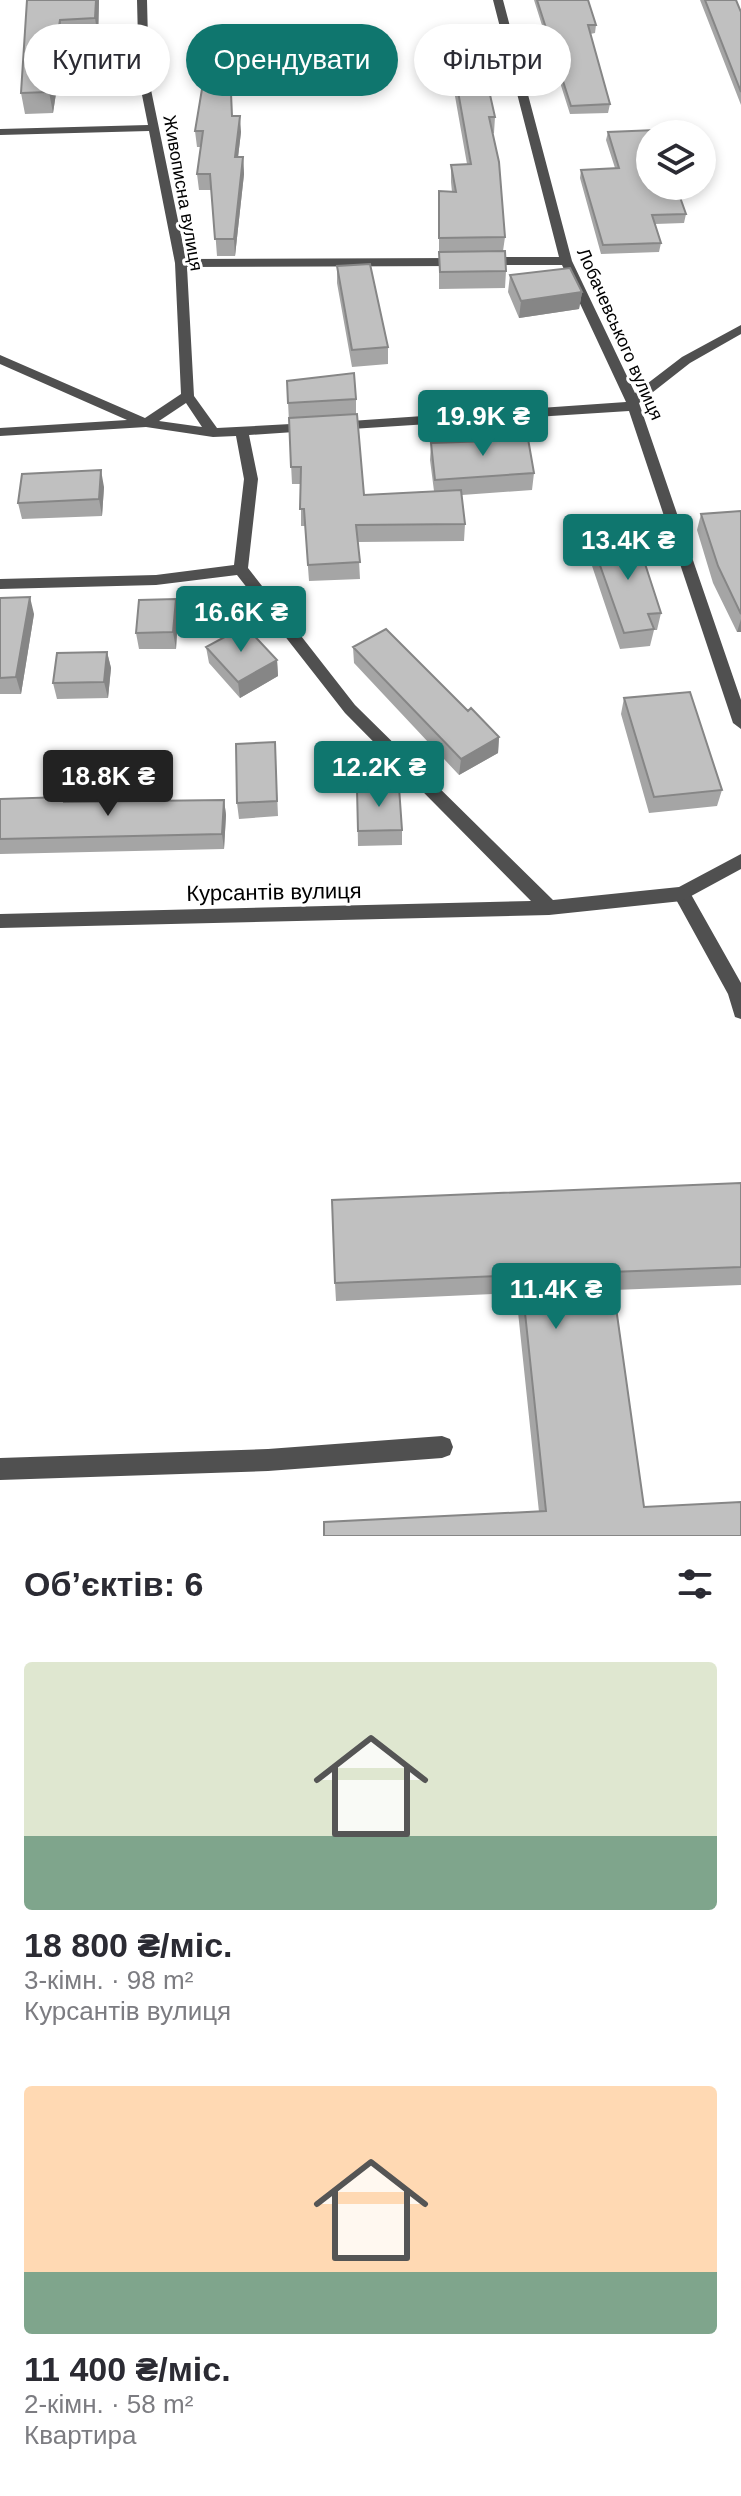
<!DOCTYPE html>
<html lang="uk">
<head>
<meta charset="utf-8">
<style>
  :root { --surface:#fff; --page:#f2f2f3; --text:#2b2b33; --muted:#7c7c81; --accent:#0f766e }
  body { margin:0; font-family:Arial,sans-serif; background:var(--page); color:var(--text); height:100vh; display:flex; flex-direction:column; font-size:30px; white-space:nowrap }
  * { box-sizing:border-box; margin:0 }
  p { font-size:26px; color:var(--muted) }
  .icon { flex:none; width:44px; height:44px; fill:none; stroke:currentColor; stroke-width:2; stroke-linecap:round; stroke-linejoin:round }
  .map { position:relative; height:1536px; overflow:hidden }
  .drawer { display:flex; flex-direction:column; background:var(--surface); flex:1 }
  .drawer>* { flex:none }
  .hud { position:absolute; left:24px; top:24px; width:694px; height:72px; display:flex; gap:16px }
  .fabs { position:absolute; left:636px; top:120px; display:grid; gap:16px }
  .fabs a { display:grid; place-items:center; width:80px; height:80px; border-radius:50%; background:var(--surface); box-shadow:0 4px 12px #0003; font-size:40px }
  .price { position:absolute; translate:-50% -68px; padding:0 18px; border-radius:8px; background:var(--accent); color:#fff; font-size:26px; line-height:52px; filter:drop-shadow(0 2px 4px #0008) }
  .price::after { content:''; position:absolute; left:50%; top:48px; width:24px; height:18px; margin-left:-12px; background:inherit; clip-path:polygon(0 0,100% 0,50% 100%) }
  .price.active { background:#222; color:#fff }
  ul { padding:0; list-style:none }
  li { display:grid; align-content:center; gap:16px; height:424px; padding:0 24px }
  li span { display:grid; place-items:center; height:248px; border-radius:8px; color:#555 }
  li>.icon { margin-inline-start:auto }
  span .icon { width:144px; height:144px; fill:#fffc; stroke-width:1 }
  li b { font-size:34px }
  h2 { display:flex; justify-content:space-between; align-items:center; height:96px; padding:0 24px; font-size:34px }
  .pill { padding:0 28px; border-radius:36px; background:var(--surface); box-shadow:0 4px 12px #0003; font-size:28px; line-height:72px }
  .pill.active { background:var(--accent); color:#fff }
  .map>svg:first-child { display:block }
</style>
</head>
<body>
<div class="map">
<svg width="741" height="1536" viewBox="0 0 741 1536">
  <rect width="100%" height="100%" fill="#fff"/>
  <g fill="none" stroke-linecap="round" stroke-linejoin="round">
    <path fill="#505050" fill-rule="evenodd" d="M682,887L688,889L741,983V1019L735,1017L728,994L673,894L676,889Z
      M442,1436L450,1439L453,1447L450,1455L442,1458L268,1471L0,1480V1458L268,1449Z"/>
    <path fill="#505050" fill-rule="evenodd" d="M137,0H147L149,80L186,259L459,258L465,262L459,266L187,267L194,396L217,428L309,423L316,427L309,431L249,435L258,479L248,568L355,705L553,900L679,887L741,854V869L682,901L549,915L0,928V914L531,901L345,713L237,575L156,585L0,589V579L156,575L234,565L244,479L236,436L213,437L146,427L0,436V428L127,420L0,364V355L145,418L181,394L175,263L149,131L0,135V129L148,125L139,80ZM186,403L202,427L159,421Z
      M493,0H503L572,261L635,393L682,357L741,325V334L690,363L639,403L741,700V729L733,723L629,411L336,430L329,426L336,422L626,402L562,265H486L480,261L486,257H559Z"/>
  </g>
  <path fill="#a5a5a5" d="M27,0H99L98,39L64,41L53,113L25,114L21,93Z
    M534,0H588L596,25L595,33L590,34L610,104L608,113L570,114Z
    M700,0H736L741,12V105Z
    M454,69L495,117L494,133L492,134L505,237L503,251L506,271L505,288L439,289V191L452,192L451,182V165L467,164L453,85Z
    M232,116L241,132L238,157H243L244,174L235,256H217L212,190H199L197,174L201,147H197L195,131Z
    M608,132L686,214L684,223L655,224L661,243L659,252L601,254L580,178L581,170L615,168L606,140Z
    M337,266L388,347V364L352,367L337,283Z
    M510,275L582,292L579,309L519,318L508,292Z
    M287,381L356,399V414L364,495L434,491L430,460L431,443L488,441V435L534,473L532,490L462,495L465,524L464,541L358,542L360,579L309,581L305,526H301V484H292Z
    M104,487L102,516L22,519L18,503Z
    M741,511V632H737L713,583L697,530L701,514Z
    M591,540L661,613L657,630H654L650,646L620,649L589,557Z
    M0,598L34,614L21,694H0Z
    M176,599L178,616L176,649H139L136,633Z
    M206,647L277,660L278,676L240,698L209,663Z
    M353,647L468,711L499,737L498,753L459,775L354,663Z
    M107,652L111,668L108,698L57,699L53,683Z
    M624,698L722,790L717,806L649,813L621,714Z
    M275,742L278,816L239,819L237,803Z
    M357,789L402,830V845L358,846Z
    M0,799L65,802L224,800L226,815L224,849L0,854Z
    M741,1183V1285L614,1290L644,1507L539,1512L516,1293L336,1301L335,1283Z"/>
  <path fill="#868686" d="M96,0H99L98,39L95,18Z
    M60,20L64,41L53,113L49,92Z
    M240,116L241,132L236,174L235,157Z
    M243,157L244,174L235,256L234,239Z
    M582,292L579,309L519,318L521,301Z
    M101,470L104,487L102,516L99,499Z
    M30,597L34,614L21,694L16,677Z
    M176,599L178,616L176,649L173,632Z
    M741,619V632H737Z
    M107,652L111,668L108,698L104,682Z
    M277,660L278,676L240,698L238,682Z
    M499,737L498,753L459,775L461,759Z
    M224,800L226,815L224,849L222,834Z"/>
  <path fill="#c0c0c0" stroke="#868686" stroke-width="2" d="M27,0H96L95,18L60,20L49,92L21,93Z
    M537,0H588L596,25H588L610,104L571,106Z
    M705,0H736L741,12V92Z
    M484,68L495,117H489L499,162L505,237L439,238V191L456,192L451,165L471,164L454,69Z
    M230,70L232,116H240L235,157H243L234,239H215L210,174H197L203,131H195L205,71Z
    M656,130L657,134H650V186H676L686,214L652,215L661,243L603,245L581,170L619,168L608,132Z
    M505,251L506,271L440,272L439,252Z
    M370,264L388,347L352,350L337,266Z
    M570,268L582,292L521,301L510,275Z
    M354,373L356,399L288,403L287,381Z
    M357,414L364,495L461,490L465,524L356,525L360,562L308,565L304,509H300L301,467H291L289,418Z
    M527,433L534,473L435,480L431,443L489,441L488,435Z
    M101,470L99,499L18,503L22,474Z
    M741,511V614L718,566L701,514Z
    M636,536L661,613L648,614L654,629L624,633L591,540Z
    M30,597L16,677L0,678V598Z
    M176,599L173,632L136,633L139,600Z
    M245,626L277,660L238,682L206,647Z
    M386,629L468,711L471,708L499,737L461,759L353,647Z
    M107,652L104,682L53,683L57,653Z
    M690,692L722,790L654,797L624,698Z
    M275,742L277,801L237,803L236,744Z
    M399,787L402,830L358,831L357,789Z
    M64,797V802L224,800L222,834L0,839V799Z
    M741,1183V1267L611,1272L644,1507L741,1502V1536H324V1522L546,1511L521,1275L335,1283L332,1200Z"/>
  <g text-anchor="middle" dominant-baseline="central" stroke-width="6" stroke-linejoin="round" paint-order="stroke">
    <g font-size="18" fill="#000" stroke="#fff">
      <text transform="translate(183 193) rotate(80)">Живописна вулиця</text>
      <text transform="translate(620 334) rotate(66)">Лобачевського вулиця</text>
    </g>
    <g font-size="22" fill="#000" stroke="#fff">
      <text transform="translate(274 892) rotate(-1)">Курсантів вулиця</text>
    </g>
  </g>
</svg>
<div class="fabs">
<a><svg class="icon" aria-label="layers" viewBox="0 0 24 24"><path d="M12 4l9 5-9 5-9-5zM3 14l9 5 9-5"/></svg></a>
</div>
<b class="price" style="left:483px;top:458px">19.9K ₴</b>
<b class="price" style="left:628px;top:582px">13.4K ₴</b>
<b class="price" style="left:241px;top:654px">16.6K ₴</b>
<b class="price" style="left:379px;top:809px">12.2K ₴</b>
<b class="price active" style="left:108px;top:818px">18.8K ₴</b>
<b class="price" style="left:556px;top:1331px">11.4K ₴</b>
<div class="hud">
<a class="pill">Купити</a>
<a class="pill active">Орендувати</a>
<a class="pill">Фільтри</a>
</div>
</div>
<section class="drawer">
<h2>Об’єктів: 6<svg class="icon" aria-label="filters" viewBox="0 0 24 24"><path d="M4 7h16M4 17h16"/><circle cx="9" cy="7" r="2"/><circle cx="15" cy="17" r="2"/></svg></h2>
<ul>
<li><span style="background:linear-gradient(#dfe7d0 70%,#7fa58c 0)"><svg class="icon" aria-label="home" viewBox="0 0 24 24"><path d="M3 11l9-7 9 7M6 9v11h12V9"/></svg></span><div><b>18 800 ₴/міс.</b><p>3-кімн. · 98 m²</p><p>Курсантів вулиця</p></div></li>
<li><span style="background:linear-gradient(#ffd9b3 75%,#7fa58c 0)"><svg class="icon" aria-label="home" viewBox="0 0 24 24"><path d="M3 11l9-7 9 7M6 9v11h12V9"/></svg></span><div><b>11 400 ₴/міс.</b><p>2-кімн. · 58 m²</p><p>Квартира</p></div></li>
</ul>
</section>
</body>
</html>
